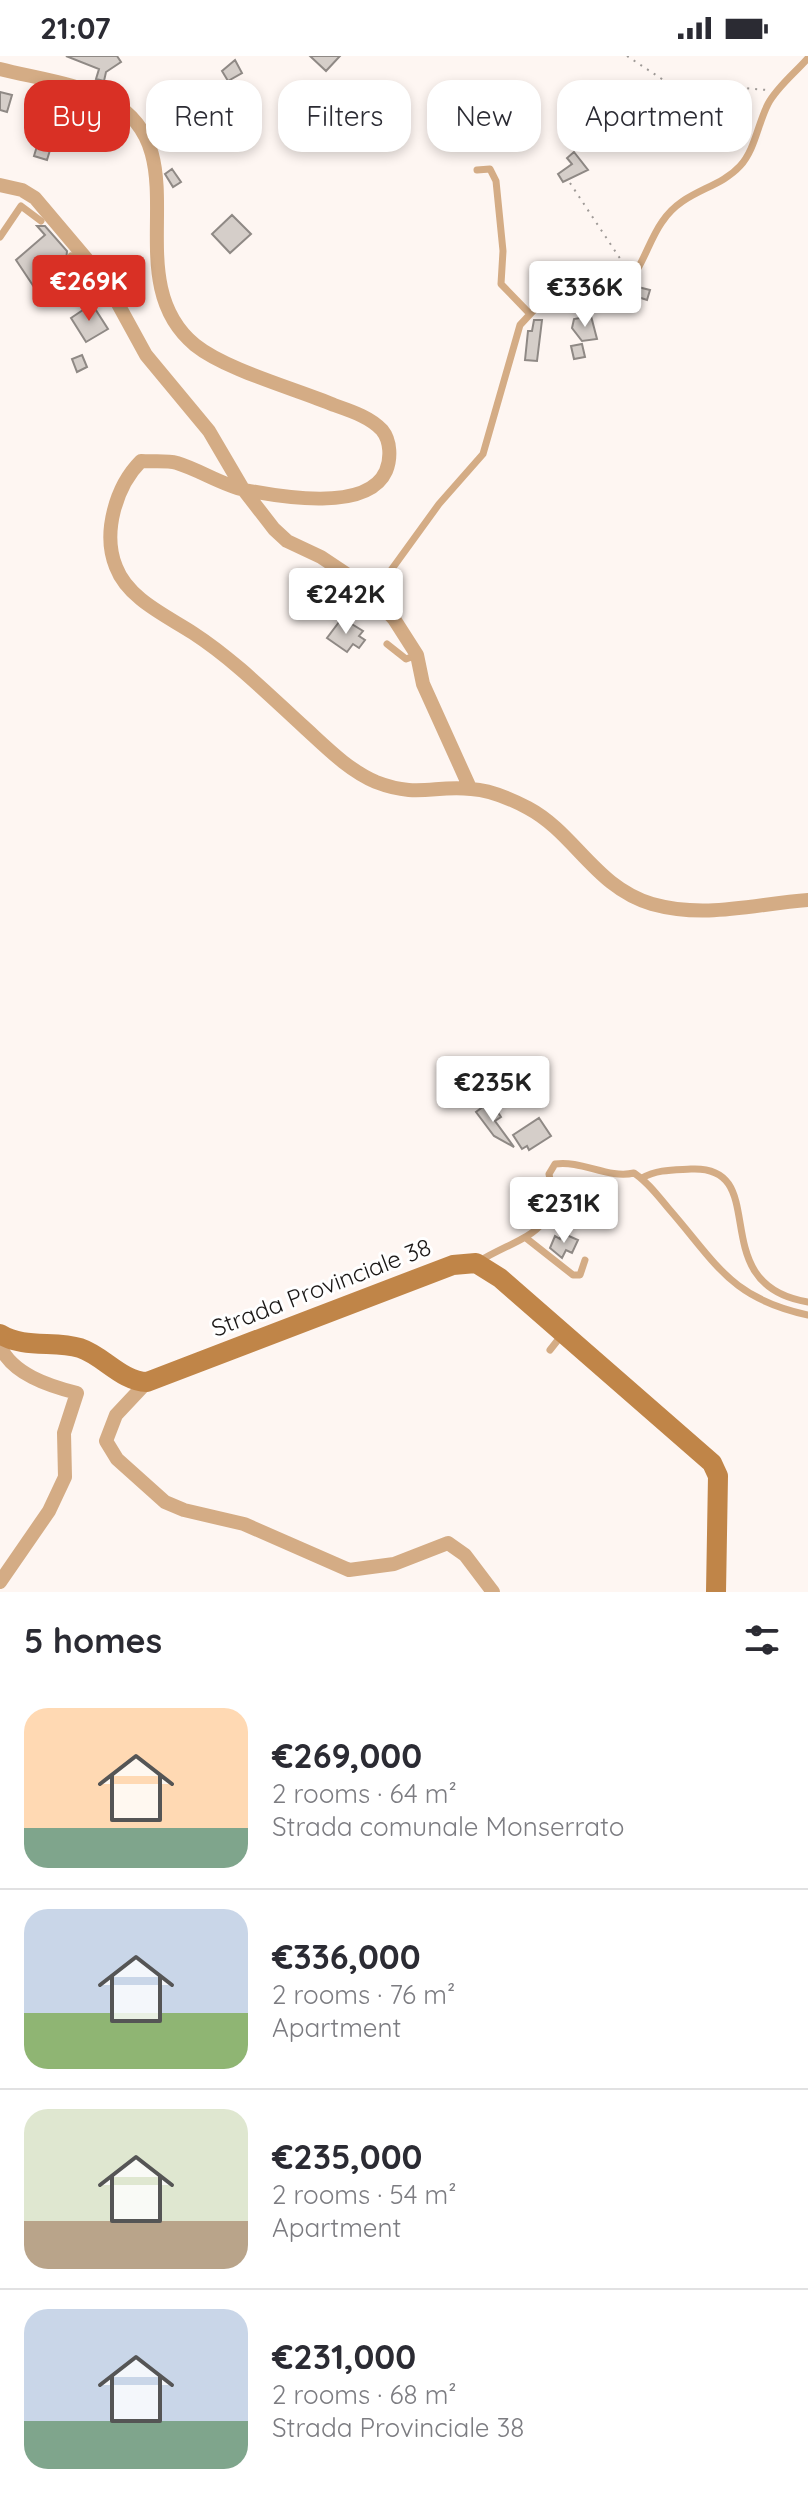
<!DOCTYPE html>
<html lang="en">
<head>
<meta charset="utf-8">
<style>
  :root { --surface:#fff; --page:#f2f2f3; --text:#2b2b33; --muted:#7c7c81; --line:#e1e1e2; --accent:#d93025 }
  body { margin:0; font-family:Quicksand,sans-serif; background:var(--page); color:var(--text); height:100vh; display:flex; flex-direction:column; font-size:30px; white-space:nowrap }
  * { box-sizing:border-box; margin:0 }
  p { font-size:26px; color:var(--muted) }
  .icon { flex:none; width:44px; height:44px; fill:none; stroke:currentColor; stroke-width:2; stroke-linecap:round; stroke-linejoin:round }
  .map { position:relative; height:1536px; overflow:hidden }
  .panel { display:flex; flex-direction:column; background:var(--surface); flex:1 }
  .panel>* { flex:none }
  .banner { position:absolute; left:24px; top:24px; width:760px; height:72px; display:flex; gap:16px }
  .price { position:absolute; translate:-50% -68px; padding:0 18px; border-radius:8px; background:#fff; color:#222; font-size:26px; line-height:52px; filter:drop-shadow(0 2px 4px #0008) }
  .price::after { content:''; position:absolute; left:50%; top:48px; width:24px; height:18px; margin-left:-12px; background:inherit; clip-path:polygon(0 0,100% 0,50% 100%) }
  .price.selected { background:var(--accent); color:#fff }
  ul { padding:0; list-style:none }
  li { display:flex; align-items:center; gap:24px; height:200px; padding:0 24px }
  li+li { border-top:2px solid var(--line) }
  li span { display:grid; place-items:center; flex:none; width:224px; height:160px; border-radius:24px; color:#555 }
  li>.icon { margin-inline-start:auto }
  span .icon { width:96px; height:96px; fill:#fffc; stroke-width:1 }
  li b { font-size:34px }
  h2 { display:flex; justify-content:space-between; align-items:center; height:96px; padding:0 24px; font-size:34px }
  .pill { padding:0 28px; border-radius:24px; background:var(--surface); box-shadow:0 4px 12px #0003; font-size:28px; line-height:72px }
  .pill.selected { background:var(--accent); color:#fff }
  .status { display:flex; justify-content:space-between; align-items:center; height:56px; padding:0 40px; background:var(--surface); direction:ltr }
  .status svg { height:22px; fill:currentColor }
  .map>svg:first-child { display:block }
</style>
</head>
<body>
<div class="status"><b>21:07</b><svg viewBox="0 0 49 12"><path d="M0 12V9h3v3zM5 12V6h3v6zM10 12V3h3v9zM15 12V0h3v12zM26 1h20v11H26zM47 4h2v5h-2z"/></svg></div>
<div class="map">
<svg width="808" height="1536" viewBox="0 0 808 1536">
  <rect width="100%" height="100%" fill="#fef6f2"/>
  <path fill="#d5cec9" stroke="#8f8985" stroke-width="2" d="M66,0H117L121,6L106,16L104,25L96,23L99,13Z
    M310,0H340L326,15Z
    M235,4L242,17L228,25L222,15Z
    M182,28L192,35L186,46L194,51L187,64L174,56L177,49L172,46Z
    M0,36L12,39L7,56L0,54Z
    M664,62L687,82L673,94L654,73Z
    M40,80L53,84L47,104L34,100Z
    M574,96L588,114L563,126L558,118L572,108L567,102Z
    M172,113L181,126L173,131L165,118Z
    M232,159L251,178L230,197L212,178Z
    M37,170H45L67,195L66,205L46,222L49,226L46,229L54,237L44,246L16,204L45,179Z
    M638,231L650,234L647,244L635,240Z
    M92,248L108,273L86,286L71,262Z
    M591,260L597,283L582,285L572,272L574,263Z
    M534,264H542L537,305L525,304L528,275H532Z
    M582,288L585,301L574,303L571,290Z
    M82,299L87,311L77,316L72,303Z
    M342,562L363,575L359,580L365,584L359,592L353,588L347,596L327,582Z
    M484,1050L489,1057L495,1052L501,1061L495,1065L514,1091L494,1080L476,1056Z
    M539,1062L551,1080L529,1094L527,1090L522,1093L513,1079Z
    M562,1177L578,1184L572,1197L566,1194L562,1202L550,1192L555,1180L560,1183Z"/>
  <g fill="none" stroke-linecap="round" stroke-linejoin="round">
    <path stroke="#9f9a97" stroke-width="2" stroke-dasharray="2 6" stroke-linecap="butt" d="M627,0L665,25L767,34
      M570,127L627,213"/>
    <path stroke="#d4ac85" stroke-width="7" d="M477,114L490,113L496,125L503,195L501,228L530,258
      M0,181L21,150L41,165
      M71,200L78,207L86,200
      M370,535L389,517L439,448L483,398L520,269L534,254C559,246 587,254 611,241C640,226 645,190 662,166C683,134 718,134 740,110C755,94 758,67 768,48C777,31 795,17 808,2
      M387,588L406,603L417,599
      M642,1122C658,1113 674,1114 691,1113C775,1109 701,1229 808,1246
      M526,1182L573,1219H580L585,1204
      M478,1206C519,1180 563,1179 549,1118L555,1108C582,1104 608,1123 634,1117C648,1126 658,1140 669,1153C717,1208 730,1242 808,1259
      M550,1294L561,1280"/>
    <path stroke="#d4ac85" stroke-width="14" d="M0,13C35,22 78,27 110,45C203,96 114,222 195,289C226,314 296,333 334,349C351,355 370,361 382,374C391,385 391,403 386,415C368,456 281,441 245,434C222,429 200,414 177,407C166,404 153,406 141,405C116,430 102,477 116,511C128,543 167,560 193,577C233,603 269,639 304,671C326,691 348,714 376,726C417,742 434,729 471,733C491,734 511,743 528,752C575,777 595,831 652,848C706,863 754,848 808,844
      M0,129L22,134L35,142L106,226L146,299L209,375L243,433L274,473L287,485L321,501L360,527L394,563L417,599L423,628L470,732
      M0,1290C12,1318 49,1330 77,1337L64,1377L65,1421L49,1455L0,1526
      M147,1326L116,1359L106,1385L117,1403L165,1446L184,1454L244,1468L349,1514L394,1508L448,1487L465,1499L493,1536"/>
    <path stroke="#c08548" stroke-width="20" d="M0,1278C24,1293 55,1284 80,1292C104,1300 121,1325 147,1326L453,1209L476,1207L500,1222L712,1407L718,1420L716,1536"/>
  </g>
  <g text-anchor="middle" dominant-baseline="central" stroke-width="6" stroke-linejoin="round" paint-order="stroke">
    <g font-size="24" fill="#1b1817" stroke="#fff">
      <text transform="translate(321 1231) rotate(-21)">Strada Provinciale 38</text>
    </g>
  </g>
</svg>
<b class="price selected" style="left:89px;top:267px">€269K</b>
<b class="price" style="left:585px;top:273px">€336K</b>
<b class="price" style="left:346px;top:580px">€242K</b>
<b class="price" style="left:493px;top:1068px">€235K</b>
<b class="price" style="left:564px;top:1189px">€231K</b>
<div class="banner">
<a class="pill selected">Buy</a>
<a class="pill">Rent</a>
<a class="pill">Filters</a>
<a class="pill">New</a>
<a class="pill">Apartment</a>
</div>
</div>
<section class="panel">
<h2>5 homes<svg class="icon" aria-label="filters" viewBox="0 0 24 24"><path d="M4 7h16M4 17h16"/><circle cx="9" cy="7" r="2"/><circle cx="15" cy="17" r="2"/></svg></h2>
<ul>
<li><span style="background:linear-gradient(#ffd9b3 75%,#7fa58c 0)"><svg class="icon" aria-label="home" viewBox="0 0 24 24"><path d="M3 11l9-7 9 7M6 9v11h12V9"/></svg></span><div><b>€269,000</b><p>2 rooms · 64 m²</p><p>Strada comunale Monserrato</p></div></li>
<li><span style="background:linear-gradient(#c9d6e8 65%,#8fb573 0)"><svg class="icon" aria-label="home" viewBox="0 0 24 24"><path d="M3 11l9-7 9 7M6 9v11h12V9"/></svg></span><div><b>€336,000</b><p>2 rooms · 76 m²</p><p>Apartment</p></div></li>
<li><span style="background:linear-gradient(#dfe7d0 70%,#b9a48a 0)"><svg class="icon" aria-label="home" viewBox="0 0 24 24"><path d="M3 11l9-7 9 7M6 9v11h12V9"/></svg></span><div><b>€235,000</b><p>2 rooms · 54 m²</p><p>Apartment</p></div></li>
<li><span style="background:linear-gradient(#c9d6e8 70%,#7fa58c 0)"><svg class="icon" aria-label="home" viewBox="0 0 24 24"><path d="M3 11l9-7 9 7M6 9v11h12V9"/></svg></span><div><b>€231,000</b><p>2 rooms · 68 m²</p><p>Strada Provinciale 38</p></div></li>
</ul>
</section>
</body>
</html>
